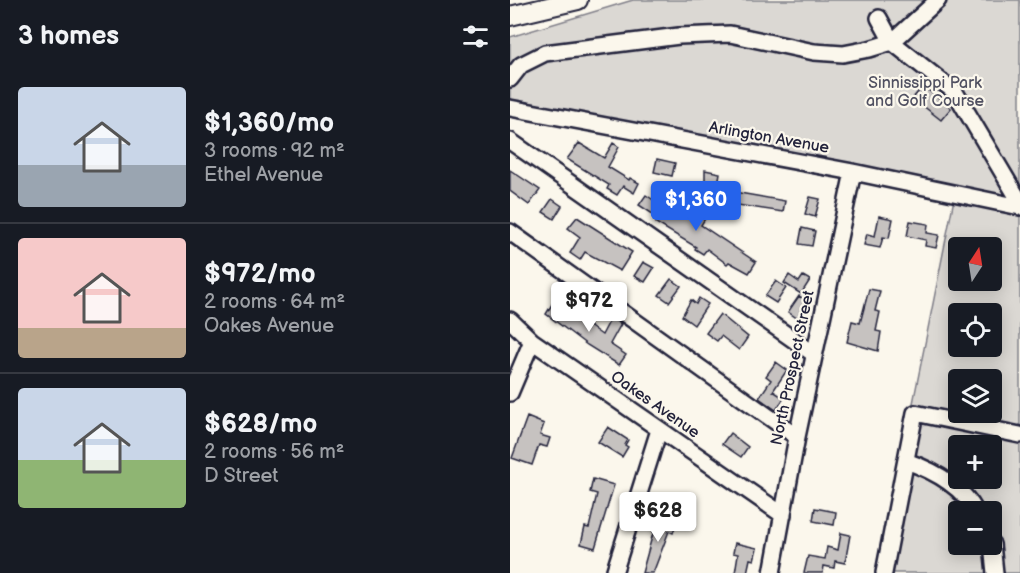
<!DOCTYPE html>
<html lang="en">
<head>
<meta charset="utf-8">
<style>
  :root { --surface:#171b24; --page:#20242c; --text:#f1f3f6; --muted:#9ea1a6; --line:#363941; --accent:#2563eb }
  body { margin:0; font-family:"Balsamiq Sans",sans-serif; background:var(--page); color:var(--text); height:100vh; display:flex; flex-direction:column; font-size:22px; white-space:nowrap }
  * { box-sizing:border-box; margin:0 }
  p { font-size:20px; color:var(--muted) }
  .icon { flex:none; width:33px; height:33px; fill:none; stroke:currentColor; stroke-width:2; stroke-linecap:round; stroke-linejoin:round }
  .map { position:relative; flex:1; overflow:hidden }
  .panel { display:flex; flex-direction:column; background:var(--surface); width:510px }
  .panel>* { flex:none }
  .needle { width:39px; rotate:12deg }
  .buttons { position:absolute; left:438px; top:237px; display:grid; gap:12px }
  .buttons a { display:grid; place-items:center; width:54px; height:54px; border-radius:6px; background:var(--surface); box-shadow:0 3px 15px #0003; font-size:30px }
  .price { position:absolute; translate:-50% -51px; padding:0 14px; border-radius:6px; background:#fff; color:#222; font-size:20px; line-height:39px; filter:drop-shadow(0 2px 3px #0008) }
  .price::after { content:''; position:absolute; left:50%; top:36px; width:18px; height:14px; margin-left:-9px; background:inherit; clip-path:polygon(0 0,100% 0,50% 100%) }
  .price.selected { background:var(--accent); color:#fff }
  ul { padding:0; list-style:none }
  li { display:flex; align-items:center; gap:18px; height:150px; padding:0 18px }
  li+li { border-top:2px solid var(--line) }
  li span { display:grid; place-items:center; flex:none; width:168px; height:120px; border-radius:6px; color:#555 }
  li>.icon { margin-inline-start:auto }
  span .icon { width:72px; height:72px; fill:#fffc; stroke-width:1 }
  li b { font-size:26px }
  h2 { display:flex; justify-content:space-between; align-items:center; height:72px; padding:0 18px; font-size:26px }
  main { display:flex; flex:1; min-height:0 }
  .map>svg:first-child { display:block }
</style>
</head>
<body>
<main>
<section class="panel">
<h2>3 homes<svg class="icon" aria-label="filters" viewBox="0 0 24 24"><path d="M4 7h16M4 17h16"/><circle cx="9" cy="7" r="2"/><circle cx="15" cy="17" r="2"/></svg></h2>
<ul>
<li><span style="background:linear-gradient(#c9d6e8 65%,#9aa5b1 0)"><svg class="icon" aria-label="home" viewBox="0 0 24 24"><path d="M3 11l9-7 9 7M6 9v11h12V9"/></svg></span><div><b>$1,360/mo</b><p>3 rooms · 92 m²</p><p>Ethel Avenue</p></div></li>
<li><span style="background:linear-gradient(#f6c9c9 75%,#b9a48a 0)"><svg class="icon" aria-label="home" viewBox="0 0 24 24"><path d="M3 11l9-7 9 7M6 9v11h12V9"/></svg></span><div><b>$972/mo</b><p>2 rooms · 64 m²</p><p>Oakes Avenue</p></div></li>
<li><span style="background:linear-gradient(#c9d6e8 60%,#8fb573 0)"><svg class="icon" aria-label="home" viewBox="0 0 24 24"><path d="M3 11l9-7 9 7M6 9v11h12V9"/></svg></span><div><b>$628/mo</b><p>2 rooms · 56 m²</p><p>D Street</p></div></li>
</ul>
</section>
<div class="map">
<svg width="510" height="573" viewBox="0 0 510 573">
  <rect width="100%" height="100%" fill="#fbf7ec"/>
  <filter id="ink" filterUnits="userSpaceOnUse"><feTurbulence type="fractalNoise" baseFrequency=".0167" numOctaves="2"/><feDisplacementMap in="SourceGraphic" scale="12" xChannelSelector="R" yChannelSelector="G"/><feConvolveMatrix kernelMatrix="1 2 1 2 8 2 1 2 1" color-interpolation-filters="sRGB"/></filter>
  <g filter="url(#ink)">
    <path fill="#dbd8d3" stroke="#7e7d87" stroke-width="1.5" fill-rule="evenodd" d="M123,0H510V573H369L445,194L0,108V37ZM448,248H482V280H448ZM448,314H482V346H448ZM448,380H482V412H448ZM448,446H482V478H448ZM448,512H482V544H448Z"/>
    <path fill="#c6c2c0" stroke="#22223b" stroke-width="1.5" d="M413,86L441,108L431,120L403,98Z
      M69,143L94,158L103,143L109,147L98,167L119,180L120,178L129,183L124,193L113,186L107,195L97,189L99,185L57,159Z
      M147,159L165,163L162,176L144,172Z
      M0,170L30,190L19,205L0,191Z
      M195,170L210,173L207,190L195,188Z
      M224,192L275,201L273,212L221,204Z
      M136,195L163,213L171,199L184,207L183,209L196,217L191,225L246,262L239,273L219,262L217,264L197,249L193,254L185,249L186,247L146,223L149,218L129,205Z
      M300,197L310,199L305,217L295,214Z
      M42,199L52,206L44,219L33,212Z
      M369,216L383,219L379,238L373,237L370,248L354,245L357,234L365,236Z
      M67,217L122,252L110,271L75,252L70,260L60,253L70,237L58,228Z
      M400,221L418,224L417,233L429,235L426,248L415,246L416,240L397,236Z
      M292,228L305,231L302,246L289,244Z
      M133,262L144,268L135,282L124,276Z
      M279,275L289,282L293,276L300,280L291,294L274,283Z
      M161,279L171,286L159,302L149,295Z
      M266,281L276,288L266,303L255,296Z
      M359,289L370,291L365,311L370,312L366,331L371,332L368,351L337,342L342,321L350,323Z
      M289,296L297,301L293,308L297,311L291,321L278,312Z
      M189,298L198,304L184,325L172,316L181,300L186,304Z
      M44,301L92,335L101,318L111,324L100,344L116,355L109,365L77,345L36,314Z
      M210,314L238,337L229,350L211,336L207,341L196,333Z
      M266,362L277,370L263,391L274,398L266,410L249,398L261,380L256,376Z
      M17,417L34,424L30,435L40,438L37,447L29,445L22,465L2,458Z
      M98,427L118,440L115,445L118,447L112,457L88,442Z
      M220,433L238,447L231,457L212,444Z
      M83,479L104,485L85,548L71,544L75,527L79,528L87,494L80,492Z
      M305,508L326,512L324,525L303,521Z
      M148,515L166,524L163,533L159,531L143,573H132Z
      M331,533L340,535L335,563L325,561L324,568L314,566L313,573H294L298,556L315,559L317,547L328,550Z
      M225,543L247,548L244,560L240,559L237,573H225L228,554L223,553Z"/>
    <g fill="none" stroke-linecap="round" stroke-linejoin="round">
      <defs>
        <path id="minor" d="M369,18L382,42L445,92L510,202
          M0,79L11,65L35,53L169,36L220,34L304,52L333,54L359,49L382,42L428,0
          M0,108L343,172L510,207
          M0,141L304,354
          M0,232L287,437
          M0,320L22,341L273,515
          M0,393L22,341
          M396,461C422,470 452,486 466,512
          M482,544L485,573
          M104,573L149,430
          M262,573L287,437L343,172
          M374,573L405,413L510,435"/>
        <path id="major" d="M0,16L68,0"/>
      </defs>
      <use href="#minor" stroke="#22223b" stroke-width="20"/>
      <use href="#major" stroke="#22223b" stroke-width="22"/>
      <use href="#minor" stroke="#fbf7ec" stroke-width="15"/>
      <use href="#major" stroke="#fbf7ec" stroke-width="18"/>
    </g>
  </g>
  <g text-anchor="middle" dominant-baseline="central" stroke-width="4.5" stroke-linejoin="round" paint-order="stroke">
    <g font-size="16" fill="#505061" stroke="#fbf7ec">
      <text x="415" y="83">Sinnissippi Park<tspan x="415" dy="18">and Golf Course</tspan></text>
    </g>
    <g font-size="16" fill="#22223b" stroke="#fbf7ec">
      <text transform="translate(259 138) rotate(10)">Arlington Avenue</text>
      <text transform="translate(283 368) rotate(-78)">North Prospect Street</text>
      <text transform="translate(145 405) rotate(35)">Oakes Avenue</text>
    </g>
  </g>
</svg>
<div class="buttons">
<a><svg class="needle" viewBox="-14 -14 28 28"><path d="M0-13l5 13h-10z" fill="#e53935"/><path d="M0 13l5-13h-10z" fill="#9ea1a6"/></svg></a>
<a><svg class="icon" aria-label="locate" viewBox="0 0 24 24"><circle cx="12" cy="12" r="6"/><path d="M12 2v4M12 18v4M2 12h4M18 12h4"/></svg></a>
<a><svg class="icon" aria-label="layers" viewBox="0 0 24 24"><path d="M12 4l9 5-9 5-9-5zM3 14l9 5 9-5"/></svg></a>
<a>+</a>
<a>−</a>
</div>
<b class="price selected" style="left:186px;top:232px">$1,360</b>
<b class="price" style="left:79px;top:333px">$972</b>
<b class="price" style="left:148px;top:543px">$628</b>
</div>
</main>
</body>
</html>
